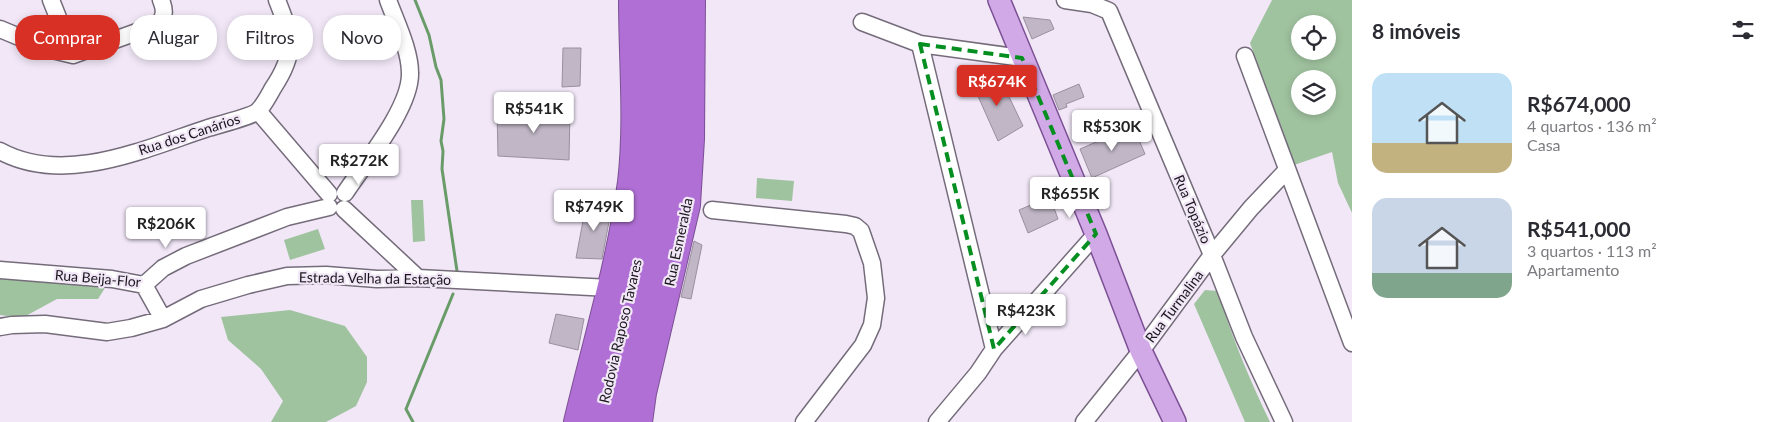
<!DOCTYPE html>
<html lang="pt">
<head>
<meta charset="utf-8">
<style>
  :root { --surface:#fff; --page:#f7f7f7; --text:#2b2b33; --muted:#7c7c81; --accent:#d93025 }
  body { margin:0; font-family:Lato,sans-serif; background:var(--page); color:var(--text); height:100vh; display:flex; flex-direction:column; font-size:19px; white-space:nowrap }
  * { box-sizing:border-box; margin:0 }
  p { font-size:16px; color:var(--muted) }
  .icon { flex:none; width:28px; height:28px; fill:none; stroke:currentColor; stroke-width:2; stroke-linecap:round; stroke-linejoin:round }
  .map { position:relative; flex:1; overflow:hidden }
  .side { display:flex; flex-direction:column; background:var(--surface); width:425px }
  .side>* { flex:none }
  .banner { position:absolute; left:15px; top:15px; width:475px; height:45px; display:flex; gap:10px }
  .fabs { position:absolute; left:1291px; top:15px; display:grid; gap:10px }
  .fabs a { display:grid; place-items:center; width:45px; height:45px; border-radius:50%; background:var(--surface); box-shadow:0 2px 8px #0003; font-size:25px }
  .price { position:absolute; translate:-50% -42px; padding:0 11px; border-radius:5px; background:#fff; color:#222; font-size:16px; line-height:32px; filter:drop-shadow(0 1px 2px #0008) }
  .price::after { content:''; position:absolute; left:50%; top:30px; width:15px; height:11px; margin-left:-8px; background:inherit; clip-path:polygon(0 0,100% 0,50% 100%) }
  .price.on { background:var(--accent); color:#fff }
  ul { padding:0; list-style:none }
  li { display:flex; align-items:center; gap:15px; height:125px; padding:0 20px }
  li span { display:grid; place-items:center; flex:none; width:140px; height:100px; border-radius:15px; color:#555 }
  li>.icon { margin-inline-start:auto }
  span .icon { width:60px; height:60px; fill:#fffc; stroke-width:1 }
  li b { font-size:21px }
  h2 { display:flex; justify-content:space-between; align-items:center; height:60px; padding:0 20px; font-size:21px }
  .chip { padding:0 18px; border-radius:20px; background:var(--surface); box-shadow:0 2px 8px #0003; font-size:18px; line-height:45px }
  .chip.on { background:var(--accent); color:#fff }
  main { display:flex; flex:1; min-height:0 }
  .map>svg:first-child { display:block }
</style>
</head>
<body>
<main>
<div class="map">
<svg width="1352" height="422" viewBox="0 0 1352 422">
  <rect width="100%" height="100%" fill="#f1e7f7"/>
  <path fill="#a0c39f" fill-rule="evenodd" d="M1272,0H1352V213L1338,183L1332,152L1294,165L1250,43ZM1300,24H1328V51H1300ZM1300,79H1328V106H1300Z
    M757,178L794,181L792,201L756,198Z
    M411,200H423L425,241L413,242Z
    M318,229L325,249L290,260L284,240Z
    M0,278L105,288L98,299H57L22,318L0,315Z
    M1205,290L1218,291C1231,336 1250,380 1270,422H1245L1194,304Z
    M290,310L345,326L367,357V382L356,406L326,422H271L283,401L261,369L228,340L221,317Z"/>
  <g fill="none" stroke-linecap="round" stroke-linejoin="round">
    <path stroke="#699c69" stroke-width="3" d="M415,0L429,35L436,67L441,80L444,119L441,141L443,151L442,169L457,271
      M413,422L406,409L453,294"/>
  </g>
  <path fill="#c0b6c6" stroke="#998f9f" d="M1023,17L1050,20L1054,29L1032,39Z
    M563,48H581L580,86L562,87Z
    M969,76L1002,82L1023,126L998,141Z
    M1079,84L1084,97L1066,104L1067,107L1059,110L1053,95Z
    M497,110H570L569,160L498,156Z
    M1133,126L1145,154L1092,178L1080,149Z
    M1052,196L1056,206L1054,208L1058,219L1028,233L1019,210Z
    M586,205L612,206L602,259L576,258Z
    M694,241L702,245L691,299L681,297Z
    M556,314L584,319L578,350L549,343Z"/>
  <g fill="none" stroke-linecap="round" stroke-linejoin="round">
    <defs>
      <path id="minor" d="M51,0L73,55
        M1065,0L1092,4L1109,11L1212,255L1244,337L1284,422
        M862,22L920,44L1022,58
        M0,29L48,49L73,55L159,24C165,15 165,10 161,0
        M920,44L994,349
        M1245,56L1352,343
        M258,111L329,194
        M0,151C65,186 144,149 208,128C218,125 253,116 258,111C264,105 269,95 273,88C297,52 292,38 277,0
        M345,193C364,164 411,108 410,73C410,50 396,22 388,0
        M344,209L418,278
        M712,210L846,224L855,226L861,231L872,263L876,298L872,325L863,345L804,422
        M0,270L112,279L144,285L163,268L186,256L287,217L329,207
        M144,285L163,319
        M0,327L12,325L45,324L107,332L131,328L163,319L201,299L248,285L287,276L326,275L377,279L418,278L610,288
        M937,422L978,373L994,349L1096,234
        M1084,422L1141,351L1212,255L1251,208L1287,170"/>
      <path id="major" d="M999,0L1096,234L1141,351L1175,422"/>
      <path id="highway" d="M576,422C595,342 619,263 630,182C637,122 631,60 631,0
        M599,422L644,223C656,150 651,74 652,0
        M621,422L661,236L668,195L674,108V0
        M640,422L644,393L688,205L692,139L693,0"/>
    </defs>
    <use href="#minor" stroke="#756c7b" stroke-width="19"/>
    <use href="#major" stroke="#7c5094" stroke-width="24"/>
    <use href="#highway" stroke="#7c5094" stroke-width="26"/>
    <use href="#minor" stroke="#fff" stroke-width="16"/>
    <use href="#major" stroke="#d0a9e6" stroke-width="21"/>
    <use href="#highway" stroke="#b06fd5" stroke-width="24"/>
  </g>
  <path fill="none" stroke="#058f20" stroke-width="4" stroke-dasharray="10 6" stroke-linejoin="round" d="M920,44L1022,58L1096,234L994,349Z"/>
  <g text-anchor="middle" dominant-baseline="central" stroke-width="4.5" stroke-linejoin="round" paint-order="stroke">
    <g font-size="14" fill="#1a161c" stroke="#f1e7f7">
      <text transform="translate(189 134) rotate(-18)">Rua dos Canários</text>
      <text transform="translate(1193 209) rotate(67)">Rua Topázio</text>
      <text transform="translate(678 242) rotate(-78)">Rua Esmeralda</text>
      <text transform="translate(98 278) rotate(5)">Rua Beija-Flor</text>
      <text transform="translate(375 278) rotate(1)">Estrada Velha da Estação</text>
      <text transform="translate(1174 306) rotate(-53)">Rua Turmalina</text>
      <text transform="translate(620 331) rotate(-77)">Rodovia Raposo Tavares</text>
    </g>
  </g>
</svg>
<div class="fabs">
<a><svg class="icon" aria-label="locate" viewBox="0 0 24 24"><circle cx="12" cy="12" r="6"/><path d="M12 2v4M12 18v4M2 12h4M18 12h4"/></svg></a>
<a><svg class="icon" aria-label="layers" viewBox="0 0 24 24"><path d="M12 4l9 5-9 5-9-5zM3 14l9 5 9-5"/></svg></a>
</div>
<b class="price on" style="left:997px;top:107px">R$674K</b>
<b class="price" style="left:534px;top:134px">R$541K</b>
<b class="price" style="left:1112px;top:152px">R$530K</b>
<b class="price" style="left:359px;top:186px">R$272K</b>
<b class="price" style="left:1070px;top:219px">R$655K</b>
<b class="price" style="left:594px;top:232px">R$749K</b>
<b class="price" style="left:166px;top:249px">R$206K</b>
<b class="price" style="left:1026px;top:336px">R$423K</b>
<div class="banner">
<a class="chip on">Comprar</a>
<a class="chip">Alugar</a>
<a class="chip">Filtros</a>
<a class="chip">Novo</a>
</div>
</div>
<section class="side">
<h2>8 imóveis<svg class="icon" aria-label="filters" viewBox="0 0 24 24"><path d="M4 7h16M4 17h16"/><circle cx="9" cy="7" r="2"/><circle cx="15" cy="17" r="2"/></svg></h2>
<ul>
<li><span style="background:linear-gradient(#bfe0f5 70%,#c2b280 0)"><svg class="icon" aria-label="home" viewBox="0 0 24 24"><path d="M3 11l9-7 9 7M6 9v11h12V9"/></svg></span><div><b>R$674,000</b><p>4 quartos · 136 m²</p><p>Casa</p></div></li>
<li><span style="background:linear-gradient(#c9d6e8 75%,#7fa58c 0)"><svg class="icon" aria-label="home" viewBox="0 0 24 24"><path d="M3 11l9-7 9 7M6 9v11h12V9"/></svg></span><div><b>R$541,000</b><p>3 quartos · 113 m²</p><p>Apartamento</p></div></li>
</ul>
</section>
</main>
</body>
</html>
